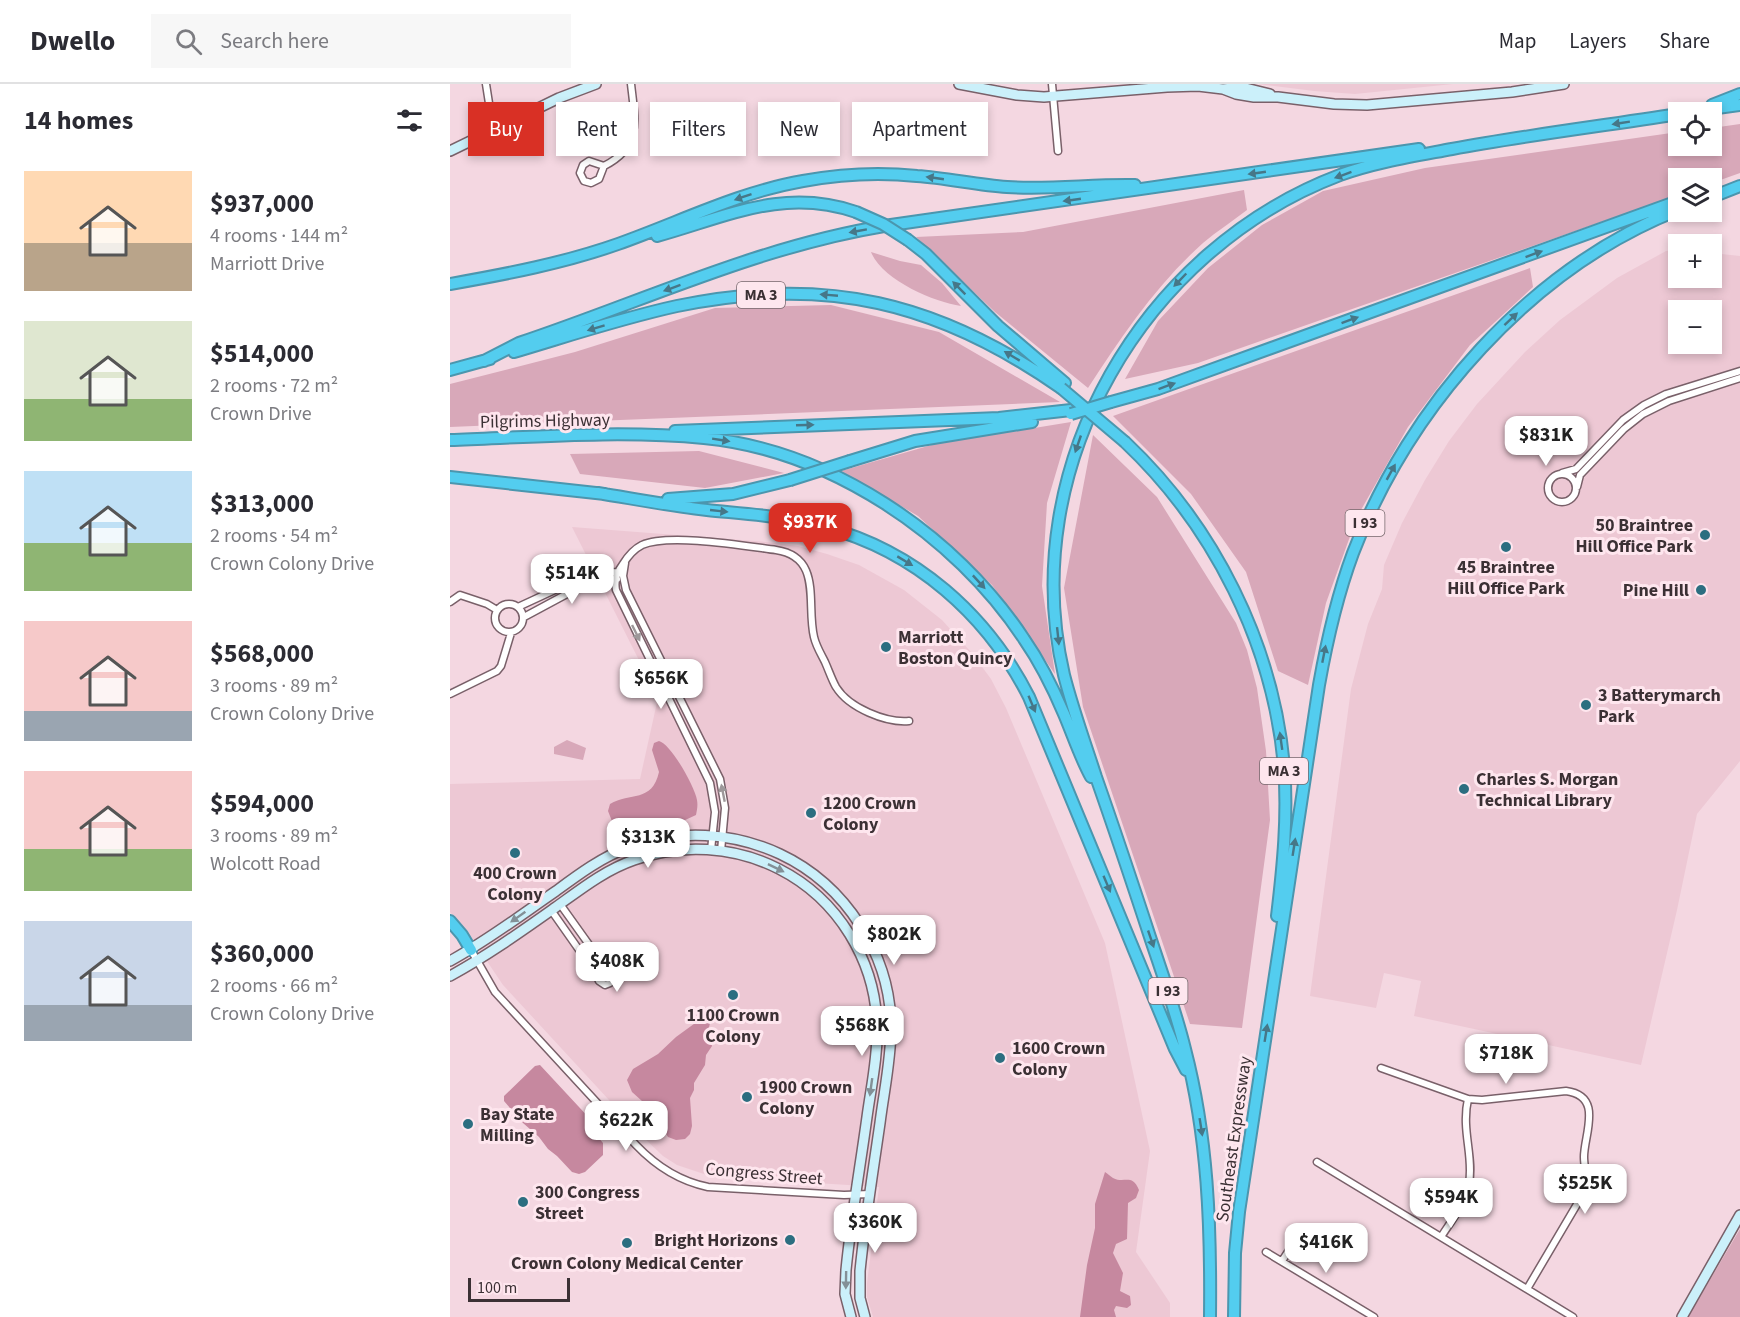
<!DOCTYPE html>
<html lang="en">
<head>
<meta charset="utf-8">
<style>
  :root { --surface:#fff; --page:#f7f7f7; --text:#2b2b33; --muted:#7c7c81; --line:#e1e1e2; --accent:#d93025 }
  body { margin:0; font-family:"Source Sans 3",sans-serif; background:var(--page); color:var(--text); height:100vh; display:flex; flex-direction:column; font-size:22px; white-space:nowrap }
  * { box-sizing:border-box; margin:0 }
  p { font-size:20px; color:var(--muted) }
  .icon { flex:none; width:33px; height:33px; fill:none; stroke:currentColor; stroke-width:2; stroke-linecap:round; stroke-linejoin:round }
  .map { position:relative; flex:1; overflow:hidden }
  .panel { display:flex; flex-direction:column; background:var(--surface); width:450px }
  .panel>* { flex:none }
  .banner { position:absolute; left:18px; top:18px; width:570px; height:54px; display:flex; gap:12px }
  .controls { position:absolute; left:1218px; top:18px; display:grid; gap:12px }
  .controls a { display:grid; place-items:center; width:54px; height:54px; border-radius:0px; background:var(--surface); box-shadow:0 3px 9px #0003; font-size:30px }
  .scale { position:absolute; left:18px; bottom:15px; width:102px; box-sizing:border-box; padding-left:6px; border:3px solid #3b3034; border-top:0; font-size:16px; line-height:21px; white-space:nowrap; color:#3b3034; -webkit-text-stroke:4px #fee6ee; paint-order:stroke }
  .price { position:absolute; translate:-50% -51px; padding:0 14px; border-radius:12px; background:#fff; color:#222; font-size:20px; line-height:39px; filter:drop-shadow(0 2px 3px #0008) }
  .price::after { content:''; position:absolute; left:50%; top:36px; width:18px; height:14px; margin-left:-9px; background:inherit; clip-path:polygon(0 0,100% 0,50% 100%) }
  .price.current { background:var(--accent); color:#fff }
  ul { padding:0; list-style:none }
  li { display:flex; align-items:center; gap:18px; height:150px; padding:0 24px }
  li span { display:grid; place-items:center; flex:none; width:168px; height:120px; border-radius:0px; color:#555 }
  li>.icon { margin-inline-start:auto }
  span .icon { width:72px; height:72px; fill:#fffc; stroke-width:1 }
  li b { font-size:26px }
  h2 { display:flex; justify-content:space-between; align-items:center; height:72px; padding:0 24px; font-size:26px }
  .tag { padding:0 21px; border-radius:0px; background:var(--surface); box-shadow:0 3px 9px #0003; font-size:21px; line-height:54px }
  .tag.current { background:var(--accent); color:#fff }
  header { display:flex; align-items:center; gap:36px; box-sizing:border-box; height:84px; padding:0 30px; background:var(--surface); border-bottom:2px solid var(--line) }
  header strong { font-size:28px }
  nav { display:flex; gap:33px; margin-inline-start:auto; font-size:21px }
  .search { width:420px; height:54px; background:var(--page); display:flex; align-items:center; gap:15px; box-sizing:border-box; padding:0 21px; border-radius:0px; color:var(--muted); font-size:22px }
  main { display:flex; flex:1; min-height:0 }
  .map>svg:first-child { display:block }
</style>
</head>
<body>
<header>
<strong>Dwello</strong>
<div class="search"><svg class="icon" aria-label="search" viewBox="0 0 24 24"><circle cx="10" cy="10" r="6"/><path d="M15 15l6 6"/></svg>Search here</div>
<nav><a>Map</a><a>Layers</a><a>Share</a></nav>
</header>
<main>
<section class="panel">
<h2>14 homes<svg class="icon" aria-label="filters" viewBox="0 0 24 24"><path d="M4 7h16M4 17h16"/><circle cx="9" cy="7" r="2"/><circle cx="15" cy="17" r="2"/></svg></h2>
<ul>
<li><span style="background:linear-gradient(#ffd9b3 60%,#b9a48a 0)"><svg class="icon" aria-label="home" viewBox="0 0 24 24"><path d="M3 11l9-7 9 7M6 9v11h12V9"/></svg></span><div><b>$937,000</b><p>4 rooms · 144 m²</p><p>Marriott Drive</p></div></li>
<li><span style="background:linear-gradient(#dfe7d0 65%,#8fb573 0)"><svg class="icon" aria-label="home" viewBox="0 0 24 24"><path d="M3 11l9-7 9 7M6 9v11h12V9"/></svg></span><div><b>$514,000</b><p>2 rooms · 72 m²</p><p>Crown Drive</p></div></li>
<li><span style="background:linear-gradient(#bfe0f5 60%,#8fb573 0)"><svg class="icon" aria-label="home" viewBox="0 0 24 24"><path d="M3 11l9-7 9 7M6 9v11h12V9"/></svg></span><div><b>$313,000</b><p>2 rooms · 54 m²</p><p>Crown Colony Drive</p></div></li>
<li><span style="background:linear-gradient(#f6c9c9 75%,#9aa5b1 0)"><svg class="icon" aria-label="home" viewBox="0 0 24 24"><path d="M3 11l9-7 9 7M6 9v11h12V9"/></svg></span><div><b>$568,000</b><p>3 rooms · 89 m²</p><p>Crown Colony Drive</p></div></li>
<li><span style="background:linear-gradient(#f6c9c9 65%,#8fb573 0)"><svg class="icon" aria-label="home" viewBox="0 0 24 24"><path d="M3 11l9-7 9 7M6 9v11h12V9"/></svg></span><div><b>$594,000</b><p>3 rooms · 89 m²</p><p>Wolcott Road</p></div></li>
<li><span style="background:linear-gradient(#c9d6e8 70%,#9aa5b1 0)"><svg class="icon" aria-label="home" viewBox="0 0 24 24"><path d="M3 11l9-7 9 7M6 9v11h12V9"/></svg></span><div><b>$360,000</b><p>2 rooms · 66 m²</p><p>Crown Colony Drive</p></div></li>
</ul>
</section>
<div class="map">
<svg width="1290" height="1233" viewBox="0 0 1290 1233">
  <rect width="100%" height="100%" fill="#f4d7e1"/>
  <path fill="#edc8d4" fill-rule="evenodd" d="M807,0H1003L905,10L864,7Z
    M1228,166V194H1262V169L1290,172V677L1247,730L1227,826L1191,981L964,932L971,897L934,889L926,924L860,912L901,605L918,540L932,505L934,481L952,439L975,396L999,357L1027,320L1075,268L1110,236L1167,194L1216,167ZM1228,226H1262V260H1228Z
    M122,443L316,458L348,462L377,470L409,481L454,506L492,536L521,568L541,595L556,624L655,859L700,1067L686,1168L720,1219V1233H423L417,1213V1199L429,1103L260,1092L227,1081L213,1072L194,1054L53,901L18,849L0,828V700L190,695L208,614Z"/>
  <path fill="#d8a8b9" d="M1290,40V89L1262,99V94H1228V111L748,279L675,295L708,237L758,184L812,141L873,107L975,84L1228,48V62H1262V44Z
    M794,106L797,126C783,137 767,147 753,159C707,200 671,253 638,304L545,228L466,153L573,148Z
    M421,168L450,177L471,181L492,199L511,222C484,218 432,196 421,168Z
    M1080,184L1083,203L1020,261L958,343L907,433L876,519L858,601L828,587L796,488L741,410L663,332Z
    M381,221L489,248L610,318L0,343V300L125,268L265,224Z
    M621,338L597,419L592,502L605,590L542,501L468,432L391,387L485,360Z
    M643,351L707,413L786,539L797,566L807,604L816,667L820,736L792,944L740,940L633,623L614,504Z
    M249,367L334,389L255,404L130,390L120,370Z
    M117,656L136,664L133,676L104,670V663Z
    M1290,1145V1233H1238Z"/>
  <path fill="#c6889f" d="M209,657C221,660 245,703 247,716C248,722 247,726 246,731L233,737L167,750L158,727L160,720C180,708 202,719 209,688L202,666L204,659Z
    M252,936L260,939L258,948L262,962L256,971L255,981L244,999V1006L240,1014L242,1042L240,1050L235,1055L226,1056L218,1053L202,1026L182,1008L177,996L183,985L208,970L226,953L248,937Z
    M90,981L142,1037L147,1052L153,1059V1071L135,1088L129,1090L122,1088L107,1072L98,1065L89,1053L73,1039L54,1017V1012L85,982Z
    M655,1088C658,1090 660,1092 663,1094C674,1100 682,1089 689,1106L686,1114L678,1119L677,1155L666,1160L663,1169L673,1189L670,1207L680,1212L681,1221L677,1224L666,1222L664,1226L666,1233H630L637,1181L645,1144V1120Z"/>
  <g fill="none" stroke-linecap="round" stroke-linejoin="round">
    <defs>
      <path id="street" d="M36,0L41,32L46,46
        M602,0L608,67
        M139,77L154,82L149,95L141,99L134,97L130,89L133,81Z
        M154,82C192,63 185,36 181,0
        M1112,389L1126,385L1173,336L1194,321L1216,310L1290,287
        M1098 404a14 14 0 1 1 28 0a14 14 0 1 1-28 0Z
        M1127,403L1130,391L1174,345L1193,330L1219,317L1290,294
        M175,479L173,492L176,506L270,695L275,724L271,767
        M0,518L10,511L37,520L47,526
        M45 534a14 14 0 1 1 28 0a14 14 0 1 1-28 0Z
        M68,523L109,504L137,489L170,488
        M74,533L141,497L167,495
        M0,610L47,587L51,582L61,549
        M261,766L265,728L260,699L166,506C164,496 167,488 173,480C178,472 184,465 192,461C219,449 295,462 326,466C373,473 356,520 364,553C366,562 371,570 375,578C379,587 382,596 386,603C399,624 436,639 459,637
        M101,826L146,890L149,897L155,901L160,899L163,895L162,889L155,883L110,820
        M21,866L45,908L186,1061C206,1082 229,1097 258,1103L394,1111L420,1110
        M931,984L1018,1015L1032,1016L1116,1007C1154,1012 1134,1050 1134,1073C1134,1084 1138,1094 1136,1105L1077,1205
        M867,1078L1123,1233
        M991,1153C1001,1137 1016,1119 1019,1099C1024,1073 1011,1046 1018,1015
        M816,1168L924,1233
        M832,1177L847,1154"/>
      <path id="secondary" d="M509,0L567,11L594,13L717,3L748,2L773,5L786,10L804,13H828L884,20L917,21L1062,8L1114,0
        M773,5L791,3L820,10
        M0,67L109,14L146,0
        M0,877C37,857 71,831 106,807C129,790 152,773 179,763C228,745 283,748 330,770C396,801 441,871 441,944C441,976 434,1007 430,1039C423,1088 415,1137 410,1187V1214L415,1233
        M0,892C37,872 72,847 106,823C131,805 155,786 184,776C231,759 284,762 329,785C388,815 426,877 427,943C428,973 421,1003 417,1033C410,1084 401,1135 396,1186L395,1210L401,1233
        M1232,1233L1290,1131"/>
      <path id="highway" d="M1262,21L1290,10
        M1238,28L1290,21
        M1262,113L1290,102
        M207,152C276,133 333,103 406,128
        M458,156L476,170L548,242L615,299
        M0,200C57,190 114,179 168,160C230,138 289,108 353,97C391,90 429,88 467,92C497,94 527,101 557,103C600,106 642,100 685,101
        M64,268C118,252 172,234 227,222C375,191 488,218 611,304
        M34,277L69,259C189,219 307,163 434,142L969,65
        M0,286L40,275
        M661,318L708,305L1228,117
        M225,347L549,334L621,326
        M0,356C82,353 172,346 254,354C379,366 505,450 574,555C590,578 603,604 614,630C623,651 630,673 641,693
        M675,358C764,442 823,560 834,682C838,732 833,782 827,832
        M400,377L465,357L582,338
        M0,393L155,410
        M148,409C185,415 221,422 257,426C296,430 336,432 375,443C465,467 537,530 579,613L725,965L736,986
        M218,415L283,410L340,396
        M0,837L12,851L21,866
        M760,1233C761,1142 758,1053 735,965C726,928 713,892 701,856C683,801 665,747 646,693C635,659 623,626 614,591C565,383 694,165 890,91C926,78 965,72 1002,65C1077,51 1153,42 1228,30
        M784,1233L785,1169L789,1128L869,601C877,556 887,512 903,469C959,322 1081,184 1228,126"/>
    </defs>
    <use href="#street" stroke="#796069" stroke-width="9"/>
    <use href="#secondary" stroke="#796069" stroke-width="12"/>
    <use href="#highway" stroke="#4b96ae" stroke-width="14"/>
    <use href="#street" stroke="#fff" stroke-width="6"/>
    <use href="#secondary" stroke="#cbf0fa" stroke-width="9"/>
    <use href="#highway" stroke="#53cdef" stroke-width="10"/>
    <defs>
      <path id="highway-bridge" d="M406,128L433,140L458,156
        M611,304L675,358
        M621,330L661,318
        M340,396L400,377"/>
    </defs>
    <use href="#highway-bridge" stroke="#4b96ae" stroke-width="14" stroke-linecap="butt"/>
    <use href="#highway-bridge" stroke="#53cdef" stroke-width="10"/>
  </g>
  <defs><path id="oneway-solid" d="M-6-.8H1V-3.2L6.5 0L1 3.2V.8H-6Z" transform="scale(1.5)"/></defs>
  <g fill="#467788">
    <use href="#oneway-solid" transform="translate(1171 39) rotate(171)"/>
    <use href="#oneway-solid" transform="translate(807 89) rotate(172)"/>
    <use href="#oneway-solid" transform="translate(893 91) rotate(160)"/>
    <use href="#oneway-solid" transform="translate(485 94) rotate(-172)"/>
    <use href="#oneway-solid" transform="translate(293 113) rotate(161)"/>
    <use href="#oneway-solid" transform="translate(622 116) rotate(172)"/>
    <use href="#oneway-solid" transform="translate(408 147) rotate(170)"/>
    <use href="#oneway-solid" transform="translate(1084 170) rotate(-20)"/>
    <use href="#oneway-solid" transform="translate(730 196) rotate(134)"/>
    <use href="#oneway-solid" transform="translate(222 204) rotate(160)"/>
    <use href="#oneway-solid" transform="translate(509 204) rotate(-135)"/>
    <use href="#oneway-solid" transform="translate(379 211) rotate(-175)"/>
    <use href="#oneway-solid" transform="translate(1061 235) rotate(-43)"/>
    <use href="#oneway-solid" transform="translate(900 236) rotate(-20)"/>
    <use href="#oneway-solid" transform="translate(146 244) rotate(163)"/>
    <use href="#oneway-solid" transform="translate(562 272) rotate(-149)"/>
    <use href="#oneway-solid" transform="translate(717 302) rotate(-20)"/>
    <use href="#oneway-solid" transform="translate(355 341) rotate(-2)"/>
    <use href="#oneway-solid" transform="translate(271 356) rotate(9)"/>
    <use href="#oneway-solid" transform="translate(628 360) rotate(109)"/>
    <use href="#oneway-solid" transform="translate(941 388) rotate(-61)"/>
    <use href="#oneway-solid" transform="translate(269 427) rotate(6)"/>
    <use href="#oneway-solid" transform="translate(455 477) rotate(31)"/>
    <use href="#oneway-solid" transform="translate(529 498) rotate(47)"/>
    <use href="#oneway-solid" transform="translate(608 552) rotate(84)"/>
    <use href="#oneway-solid" transform="translate(874 570) rotate(-79)"/>
    <use href="#oneway-solid" transform="translate(582 620) rotate(67)"/>
    <use href="#oneway-solid" transform="translate(831 657) rotate(-98)"/>
    <use href="#oneway-solid" transform="translate(844 763) rotate(-81)"/>
    <use href="#oneway-solid" transform="translate(657 800) rotate(67)"/>
    <use href="#oneway-solid" transform="translate(701 855) rotate(71)"/>
    <use href="#oneway-solid" transform="translate(816 949) rotate(-81)"/>
    <use href="#oneway-solid" transform="translate(751 1043) rotate(81)"/>
  </g>
  <g fill="#9d989a">
    <use href="#oneway-solid" transform="translate(186 549) rotate(64)"/>
    <use href="#oneway-solid" transform="translate(273 709) rotate(-101)"/>
  </g>
  <g fill="#839097">
    <use href="#oneway-solid" transform="translate(326 784) rotate(26)"/>
    <use href="#oneway-solid" transform="translate(68 833) rotate(145)"/>
    <use href="#oneway-solid" transform="translate(421 1003) rotate(98)"/>
    <use href="#oneway-solid" transform="translate(396 1196) rotate(91)"/>
  </g>
  <g fill="#2c6e80" stroke="#fee6ee" stroke-width="2">
    <circle cx="1255" cy="451" r="6"/>
    <circle cx="1056" cy="463" r="6"/>
    <circle cx="1251" cy="506" r="6"/>
    <circle cx="436" cy="563" r="6"/>
    <circle cx="1136" cy="621" r="6"/>
    <circle cx="1014" cy="705" r="6"/>
    <circle cx="361" cy="729" r="6"/>
    <circle cx="65" cy="769" r="6"/>
    <circle cx="283" cy="911" r="6"/>
    <circle cx="550" cy="974" r="6"/>
    <circle cx="297" cy="1013" r="6"/>
    <circle cx="18" cy="1040" r="6"/>
    <circle cx="73" cy="1118" r="6"/>
    <circle cx="340" cy="1156" r="6"/>
    <circle cx="177" cy="1159" r="6"/>
  </g>
  <g text-anchor="middle" dominant-baseline="central" stroke-width="6" stroke-linejoin="round" paint-order="stroke">
    <g fill="#fee6ee" stroke="#76676c" stroke-width="1.5">
      <rect x="287" y="198" width="48" height="26" rx="4.5"/>
      <rect x="895.5" y="426" width="39" height="26" rx="4.5"/>
      <rect x="810" y="674" width="48" height="26" rx="4.5"/>
      <rect x="698.5" y="894" width="39" height="26" rx="4.5"/>
    </g>
    <g font-size="16" font-weight="bold" fill="#3b3034">
      <text x="311" y="211">MA 3</text>
      <text x="915" y="439">I 93</text>
      <text x="834" y="687">MA 3</text>
      <text x="718" y="907">I 93</text>
    </g>
    <g font-size="18" fill="#3b3034" stroke="#fee6ee">
      <text transform="translate(95 337) rotate(-1)">Pilgrims Highway</text>
      <text transform="translate(784 1055) rotate(-82)">Southeast Expressway</text>
      <text transform="translate(314 1090) rotate(5)">Congress Street</text>
    </g>
    <g font-size="18" font-weight="bold" fill="#3b3034" stroke="#fee6ee" text-anchor="start">
      <text x="1243" y="441" text-anchor="end">50 Braintree<tspan x="1243" dy="21">Hill Office Park</tspan></text>
      <text x="1056" y="483" text-anchor="middle">45 Braintree<tspan x="1056" dy="21">Hill Office Park</tspan></text>
      <text x="1239" y="506" text-anchor="end">Pine Hill</text>
      <text x="448" y="553">Marriott<tspan x="448" dy="21">Boston Quincy</tspan></text>
      <text x="1148" y="611">3 Batterymarch<tspan x="1148" dy="21">Park</tspan></text>
      <text x="1026" y="695">Charles S. Morgan<tspan x="1026" dy="21">Technical Library</tspan></text>
      <text x="373" y="719">1200 Crown<tspan x="373" dy="21">Colony</tspan></text>
      <text x="65" y="789" text-anchor="middle">400 Crown<tspan x="65" dy="21">Colony</tspan></text>
      <text x="283" y="931" text-anchor="middle">1100 Crown<tspan x="283" dy="21">Colony</tspan></text>
      <text x="562" y="964">1600 Crown<tspan x="562" dy="21">Colony</tspan></text>
      <text x="309" y="1003">1900 Crown<tspan x="309" dy="21">Colony</tspan></text>
      <text x="30" y="1030">Bay State<tspan x="30" dy="21">Milling</tspan></text>
      <text x="85" y="1108">300 Congress<tspan x="85" dy="21">Street</tspan></text>
      <text x="328" y="1156" text-anchor="end">Bright Horizons</text>
      <text x="177" y="1179" text-anchor="middle">Crown Colony Medical Center</text>
    </g>
  </g>
</svg>
<div class="controls">
<a><svg class="icon" aria-label="locate" viewBox="0 0 24 24"><circle cx="12" cy="12" r="6"/><path d="M12 2v4M12 18v4M2 12h4M18 12h4"/></svg></a>
<a><svg class="icon" aria-label="layers" viewBox="0 0 24 24"><path d="M12 4l9 5-9 5-9-5zM3 14l9 5 9-5"/></svg></a>
<a>+</a>
<a>−</a>
</div>
<div class="scale">100 m</div>
<b class="price" style="left:1096px;top:383px">$831K</b>
<b class="price current" style="left:360px;top:470px">$937K</b>
<b class="price" style="left:122px;top:521px">$514K</b>
<b class="price" style="left:211px;top:626px">$656K</b>
<b class="price" style="left:198px;top:785px">$313K</b>
<b class="price" style="left:444px;top:882px">$802K</b>
<b class="price" style="left:167px;top:909px">$408K</b>
<b class="price" style="left:412px;top:973px">$568K</b>
<b class="price" style="left:1056px;top:1001px">$718K</b>
<b class="price" style="left:176px;top:1068px">$622K</b>
<b class="price" style="left:1135px;top:1131px">$525K</b>
<b class="price" style="left:1001px;top:1145px">$594K</b>
<b class="price" style="left:425px;top:1170px">$360K</b>
<b class="price" style="left:876px;top:1190px">$416K</b>
<div class="banner">
<a class="tag current">Buy</a>
<a class="tag">Rent</a>
<a class="tag">Filters</a>
<a class="tag">New</a>
<a class="tag">Apartment</a>
</div>
</div>
</main>
</body>
</html>
